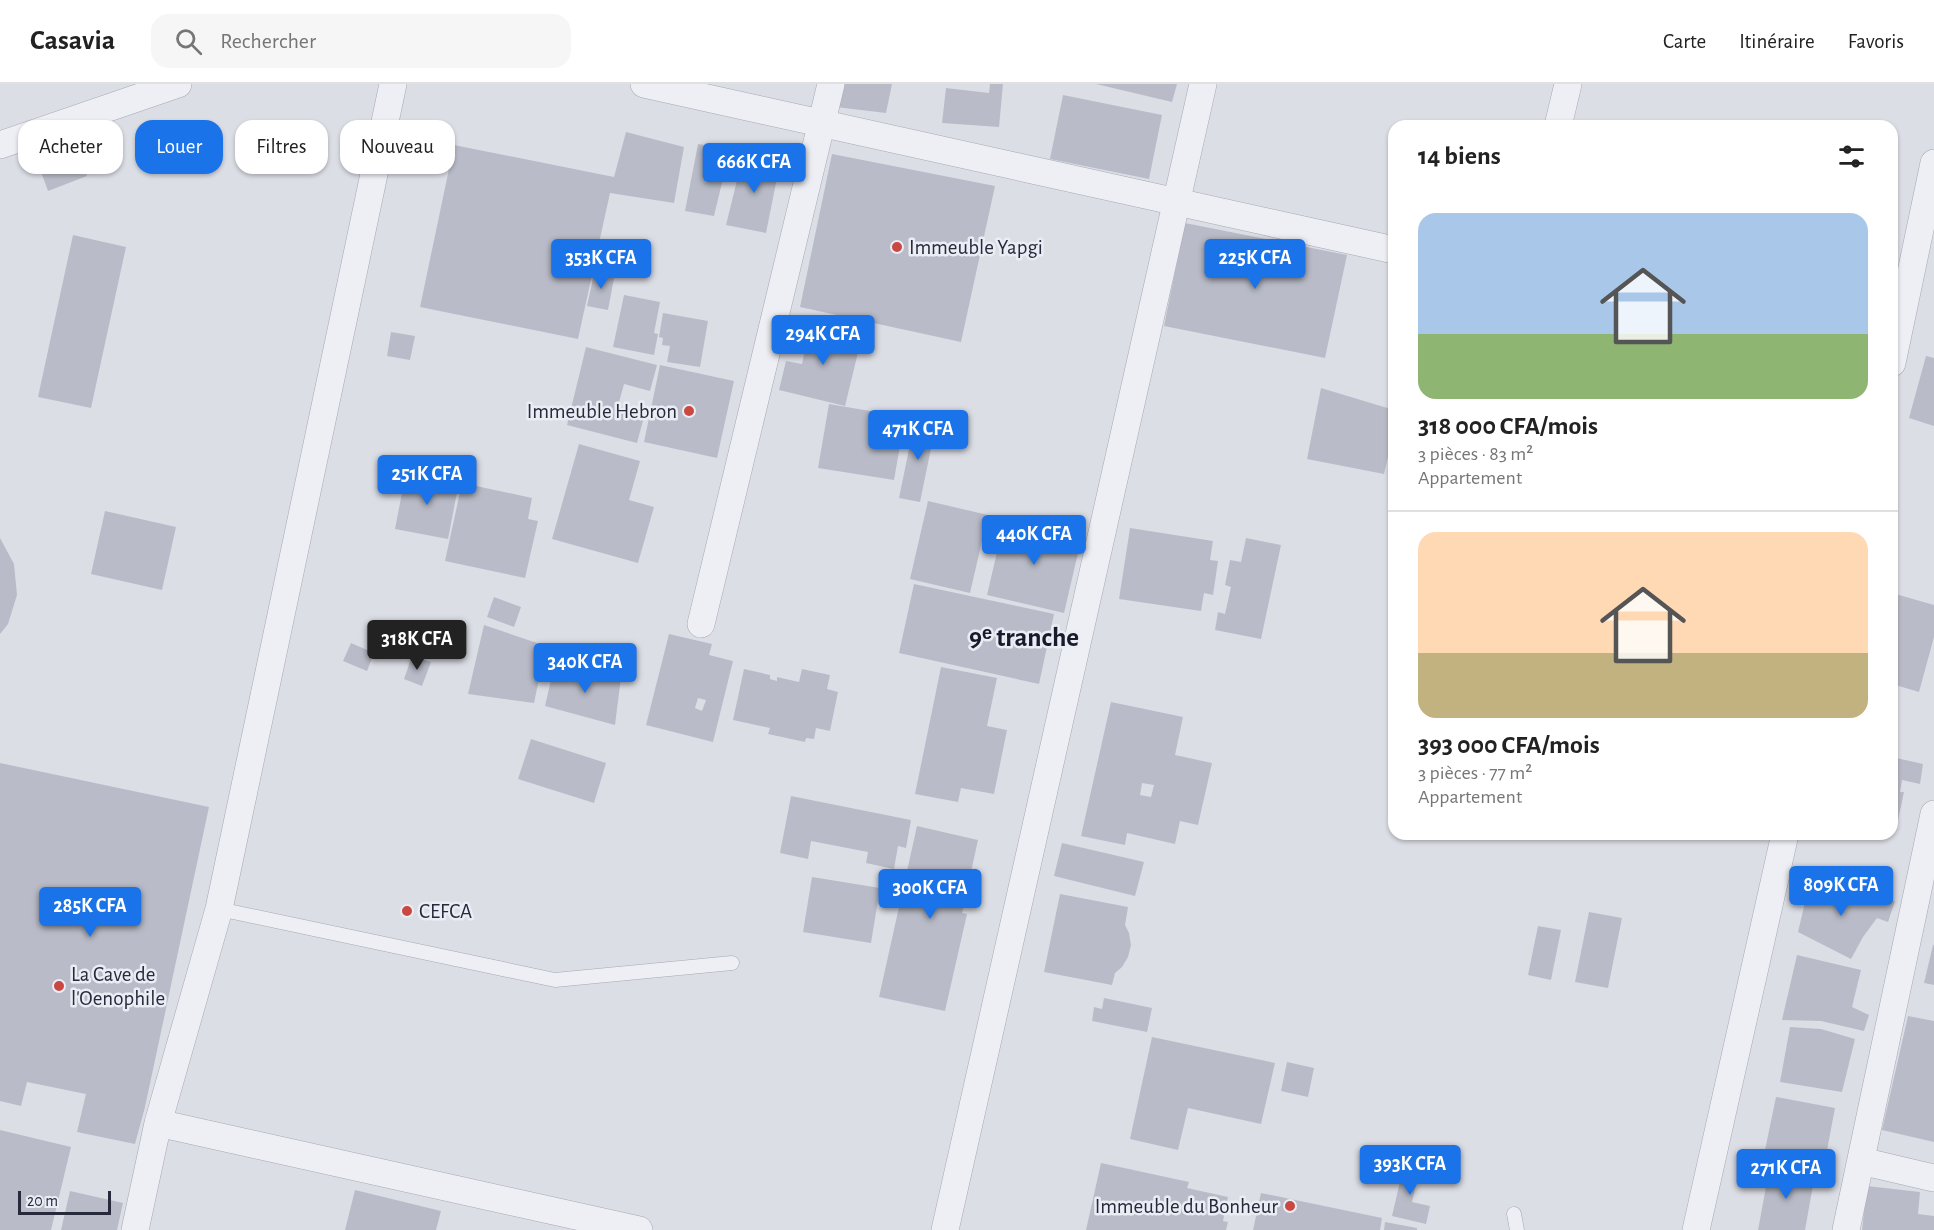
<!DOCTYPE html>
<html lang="fr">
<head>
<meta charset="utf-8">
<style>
  :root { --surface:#fff; --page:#f6f6f6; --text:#222; --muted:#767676; --line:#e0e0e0; --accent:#1a73e8 }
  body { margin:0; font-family:"Alegreya Sans",sans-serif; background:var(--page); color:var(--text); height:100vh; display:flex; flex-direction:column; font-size:22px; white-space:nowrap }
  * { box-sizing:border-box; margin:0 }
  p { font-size:20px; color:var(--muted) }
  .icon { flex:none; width:33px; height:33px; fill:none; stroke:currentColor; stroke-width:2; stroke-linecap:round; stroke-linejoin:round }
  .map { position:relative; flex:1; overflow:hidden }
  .sheet { position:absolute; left:1388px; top:36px; width:510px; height:720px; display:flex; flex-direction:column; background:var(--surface); border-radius:18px; box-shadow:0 2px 4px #0004 }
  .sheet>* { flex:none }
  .hud { position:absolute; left:18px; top:36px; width:570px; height:54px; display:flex; gap:12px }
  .scale { position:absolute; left:18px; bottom:15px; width:93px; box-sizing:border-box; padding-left:6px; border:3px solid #262a3b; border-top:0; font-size:16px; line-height:21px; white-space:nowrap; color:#262a3b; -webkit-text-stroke:4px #ebedf4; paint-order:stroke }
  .price { position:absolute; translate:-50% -51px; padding:0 14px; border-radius:6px; background:var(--accent); color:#fff; font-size:20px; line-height:39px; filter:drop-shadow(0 2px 3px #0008) }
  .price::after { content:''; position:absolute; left:50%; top:36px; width:18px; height:14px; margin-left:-9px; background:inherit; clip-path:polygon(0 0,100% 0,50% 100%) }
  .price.selected { background:#222; color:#fff }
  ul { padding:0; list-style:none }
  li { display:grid; align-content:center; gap:12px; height:318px; padding:0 30px }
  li+li { border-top:2px solid var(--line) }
  li span { display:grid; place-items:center; height:186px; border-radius:18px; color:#555 }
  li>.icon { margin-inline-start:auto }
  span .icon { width:108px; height:108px; fill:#fffc; stroke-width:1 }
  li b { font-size:26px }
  h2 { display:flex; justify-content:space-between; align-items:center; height:72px; padding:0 30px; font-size:26px }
  .chip { padding:0 21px; border-radius:18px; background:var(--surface); box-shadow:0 2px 4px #0004; font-size:21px; line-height:54px }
  .chip.selected { background:var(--accent); color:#fff }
  header { display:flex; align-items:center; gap:36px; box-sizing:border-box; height:84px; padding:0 30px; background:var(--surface); border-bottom:2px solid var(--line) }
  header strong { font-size:28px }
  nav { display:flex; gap:33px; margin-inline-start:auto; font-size:21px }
  .search { width:420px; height:54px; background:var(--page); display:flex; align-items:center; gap:15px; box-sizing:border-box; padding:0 21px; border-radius:18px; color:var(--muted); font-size:22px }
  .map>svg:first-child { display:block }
</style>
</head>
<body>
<header>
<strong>Casavia</strong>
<div class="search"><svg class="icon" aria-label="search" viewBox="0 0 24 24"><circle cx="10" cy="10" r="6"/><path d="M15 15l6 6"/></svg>Rechercher</div>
<nav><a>Carte</a><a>Itinéraire</a><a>Favoris</a></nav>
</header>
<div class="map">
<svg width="1934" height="1146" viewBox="0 0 1934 1146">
  <rect width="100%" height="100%" fill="#dcdee6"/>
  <path fill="#b9bcc8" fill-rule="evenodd" d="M841,0H892L886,29L836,23Z
    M990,0H1003L999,43L942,39L946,4L989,9Z
    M1096,0H1177L1172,18Z
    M1063,11L1162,31L1149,95L1050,75Z
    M626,48L684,63L674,119L610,109L578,255L420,223L454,61L614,93Z
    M698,60L730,65L714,132L685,127Z
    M744,68L780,79L766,149L726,141Z
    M79,70L87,92L48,107L40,85Z
    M832,70L995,102L961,258L800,223Z
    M1185,139L1347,171L1325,274L1164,242Z
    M73,151L126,163L91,324L38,313Z
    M595,185L615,189L608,226L587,222Z
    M624,211L660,218L654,249L658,250L654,271L613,263Z
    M663,229L708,237L700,283L667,278L670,262L662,261L663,254L659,253Z
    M807,239L862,252L845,322L779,306L786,277L802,280L805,266L801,265Z
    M391,248L415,252L410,276L387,272Z
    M586,263L657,281L650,307L624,300L618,322L645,329L637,359L567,341Z
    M1926,272L1934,274V342L1909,334Z
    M660,281L734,297L717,374L644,358Z
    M1321,304L1394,326V347L1384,390L1307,375Z
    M829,320L905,333L894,396L818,384Z
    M915,336L936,340L920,418L899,414Z
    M579,360L640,377L629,416L654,423L638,479L552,455Z
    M406,388L459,398L448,455L395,445Z
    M462,399L532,414L528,435L538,437L525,494L445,477Z
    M928,417L988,431L970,509L910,495Z
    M105,427L176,443L162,506L91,490Z
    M1005,434L1082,452L1064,529L987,511Z
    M1130,444L1213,457L1210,476L1218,477L1213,511L1204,509L1201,527L1119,515Z
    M0,454L14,480L17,511L8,540L0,550Z
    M1246,454L1281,461L1261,555L1215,546L1218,528L1225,530L1231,503L1225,501L1230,476L1241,478Z
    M914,500L1054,530L1039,600L899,569Z
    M1892,509L1934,521V553L1919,608L1892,600Z
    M494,513L521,523L514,543L487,533Z
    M484,541L546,562L534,619L468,610Z
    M669,550L712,560L709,571L733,577L713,658L646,641ZM698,614L706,616L702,627L695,624Z
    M351,559L374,569L367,587L343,577Z
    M412,572L431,578L422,602L404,595Z
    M554,583L621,593L615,641L545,622Z
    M941,583L997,594L987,642L1007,646L994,710L961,704L958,718L915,710Z
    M744,585L770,591V595L777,597V593L799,598L802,585L830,591L827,605L838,608L830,647L816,644L814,655L806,654L805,658L768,650L770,644L733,636Z
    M1111,618L1183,633L1175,671L1212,679L1198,741L1180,737L1175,760L1127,749L1125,761L1081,752ZM1142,699L1154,701L1151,713L1140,711Z
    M531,655L606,679L594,719L518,695Z
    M1892,673L1923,680L1920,700L1902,696L1900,708H1904L1898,736L1892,735Z
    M0,679L209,723L145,1023L135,1060L77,1048L86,1010L27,998L21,1022L0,1017Z
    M791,712L911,736L906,764L898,762L894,785L866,779L868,768L811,757L808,775L780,769Z
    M917,742L978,756L962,829L967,830L945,927L879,913Z
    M1062,759L1144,778L1135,812L1054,792Z
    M812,793L880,804L871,859L803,848Z
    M1810,797L1895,817L1888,838L1877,834L1863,853L1851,875L1798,848Z
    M1060,810L1128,823L1125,841L1129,849L1131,861L1128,873L1122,883L1115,889L1112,901L1044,888Z
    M1589,828L1622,834L1608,904L1575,898Z
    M1538,842L1561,846L1551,896L1528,891Z
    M1933,861H1934V901L1924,899Z
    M1797,871L1861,886L1852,923L1869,931L1864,947L1821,937L1782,936Z
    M1104,914L1152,924L1147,948L1092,937L1094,923L1102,925Z
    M1908,932L1934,937V1058L1882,1046Z
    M1790,943L1821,945L1855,955L1842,1008L1780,998Z
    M1152,953L1275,979L1261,1040L1188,1024L1178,1066L1130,1055Z
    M1287,978L1314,984L1308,1013L1281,1007Z
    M1776,1013L1835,1024L1825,1077L1765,1066Z
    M0,1046L71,1063L51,1146H0Z
    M1405,1076L1421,1080L1412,1118L1430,1122L1426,1140L1392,1132Z
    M1101,1079L1189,1098L1187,1104L1228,1113L1223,1137L1228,1138L1226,1146H1086Z
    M1770,1081L1815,1090L1805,1146H1758Z
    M1867,1102L1920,1108L1918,1130L1934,1132V1146H1862Z
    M355,1106L441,1127L436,1146H345Z
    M70,1107L123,1119L117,1146H61Z
    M1261,1109L1382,1134L1380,1146H1253Z
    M1385,1138L1417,1144V1146H1384Z"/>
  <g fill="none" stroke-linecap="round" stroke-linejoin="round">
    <defs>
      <path id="service" d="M219,825L555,896L732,879
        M1514,1130L1517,1146"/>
      <path id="minor" d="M644,0L1394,166
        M1558,42L1568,0
        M0,61L178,0
        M1892,279L1934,79
        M701,540L831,0
        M158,1039L639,1146
        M1861,1077L1934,1094
        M135,1146L158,1039L219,825L393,0
        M945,1146L1203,0
        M1696,1146L1785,750
        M1846,1146L1934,730"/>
    </defs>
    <use href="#service" stroke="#a5a8b3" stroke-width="15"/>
    <use href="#minor" stroke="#a5a8b3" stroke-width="28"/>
    <use href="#service" stroke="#eeeff4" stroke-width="14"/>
    <use href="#minor" stroke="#eeeff4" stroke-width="27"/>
  </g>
  <g fill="#c94842" stroke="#ebedf4" stroke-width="2">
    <circle cx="897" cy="163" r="6"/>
    <circle cx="689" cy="327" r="6"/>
    <circle cx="407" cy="827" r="6"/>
    <circle cx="59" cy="902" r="6"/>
    <circle cx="1290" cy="1122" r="6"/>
  </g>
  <g text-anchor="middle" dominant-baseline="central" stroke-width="5" stroke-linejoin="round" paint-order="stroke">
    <g font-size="21" fill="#262a3b" stroke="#ebedf4" text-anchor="start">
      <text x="909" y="163">Immeuble Yapgi</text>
      <text x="677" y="327" text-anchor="end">Immeuble Hebron</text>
      <text x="419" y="827">CEFCA</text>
      <text x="71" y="890">La Cave de<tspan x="71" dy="24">l'Oenophile</tspan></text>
      <text x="1278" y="1122" text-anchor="end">Immeuble du Bonheur</text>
    </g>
    <g font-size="27" font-weight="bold" fill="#191b2c" stroke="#ebedf4">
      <text x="1024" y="553">9ᵉ tranche</text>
    </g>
  </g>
</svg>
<div class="scale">20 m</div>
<b class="price" style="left:754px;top:110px">666K CFA</b>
<b class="price" style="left:601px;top:206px">353K CFA</b>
<b class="price" style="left:1255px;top:206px">225K CFA</b>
<b class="price" style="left:823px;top:282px">294K CFA</b>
<b class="price" style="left:918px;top:377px">471K CFA</b>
<b class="price" style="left:427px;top:422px">251K CFA</b>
<b class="price" style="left:1034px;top:482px">440K CFA</b>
<b class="price selected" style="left:417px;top:587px">318K CFA</b>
<b class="price" style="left:585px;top:610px">340K CFA</b>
<b class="price" style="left:1841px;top:833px">809K CFA</b>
<b class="price" style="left:930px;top:836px">300K CFA</b>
<b class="price" style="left:90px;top:854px">285K CFA</b>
<b class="price" style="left:1410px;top:1112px">393K CFA</b>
<b class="price" style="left:1786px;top:1116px">271K CFA</b>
<div class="hud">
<a class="chip">Acheter</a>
<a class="chip selected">Louer</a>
<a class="chip">Filtres</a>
<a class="chip">Nouveau</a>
</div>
<section class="sheet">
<h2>14 biens<svg class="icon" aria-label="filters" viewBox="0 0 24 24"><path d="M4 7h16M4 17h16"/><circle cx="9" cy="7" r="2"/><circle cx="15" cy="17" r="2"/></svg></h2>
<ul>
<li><span style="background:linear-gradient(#a9c7e8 65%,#8fb573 0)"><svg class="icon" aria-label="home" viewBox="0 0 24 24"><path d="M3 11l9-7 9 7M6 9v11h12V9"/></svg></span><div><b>318 000 CFA/mois</b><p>3 pièces · 83 m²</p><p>Appartement</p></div></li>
<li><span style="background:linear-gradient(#ffd9b3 65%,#c2b280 0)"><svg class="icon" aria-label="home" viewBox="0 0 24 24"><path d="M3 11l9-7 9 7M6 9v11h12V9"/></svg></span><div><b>393 000 CFA/mois</b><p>3 pièces · 77 m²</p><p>Appartement</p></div></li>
</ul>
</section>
</div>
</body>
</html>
